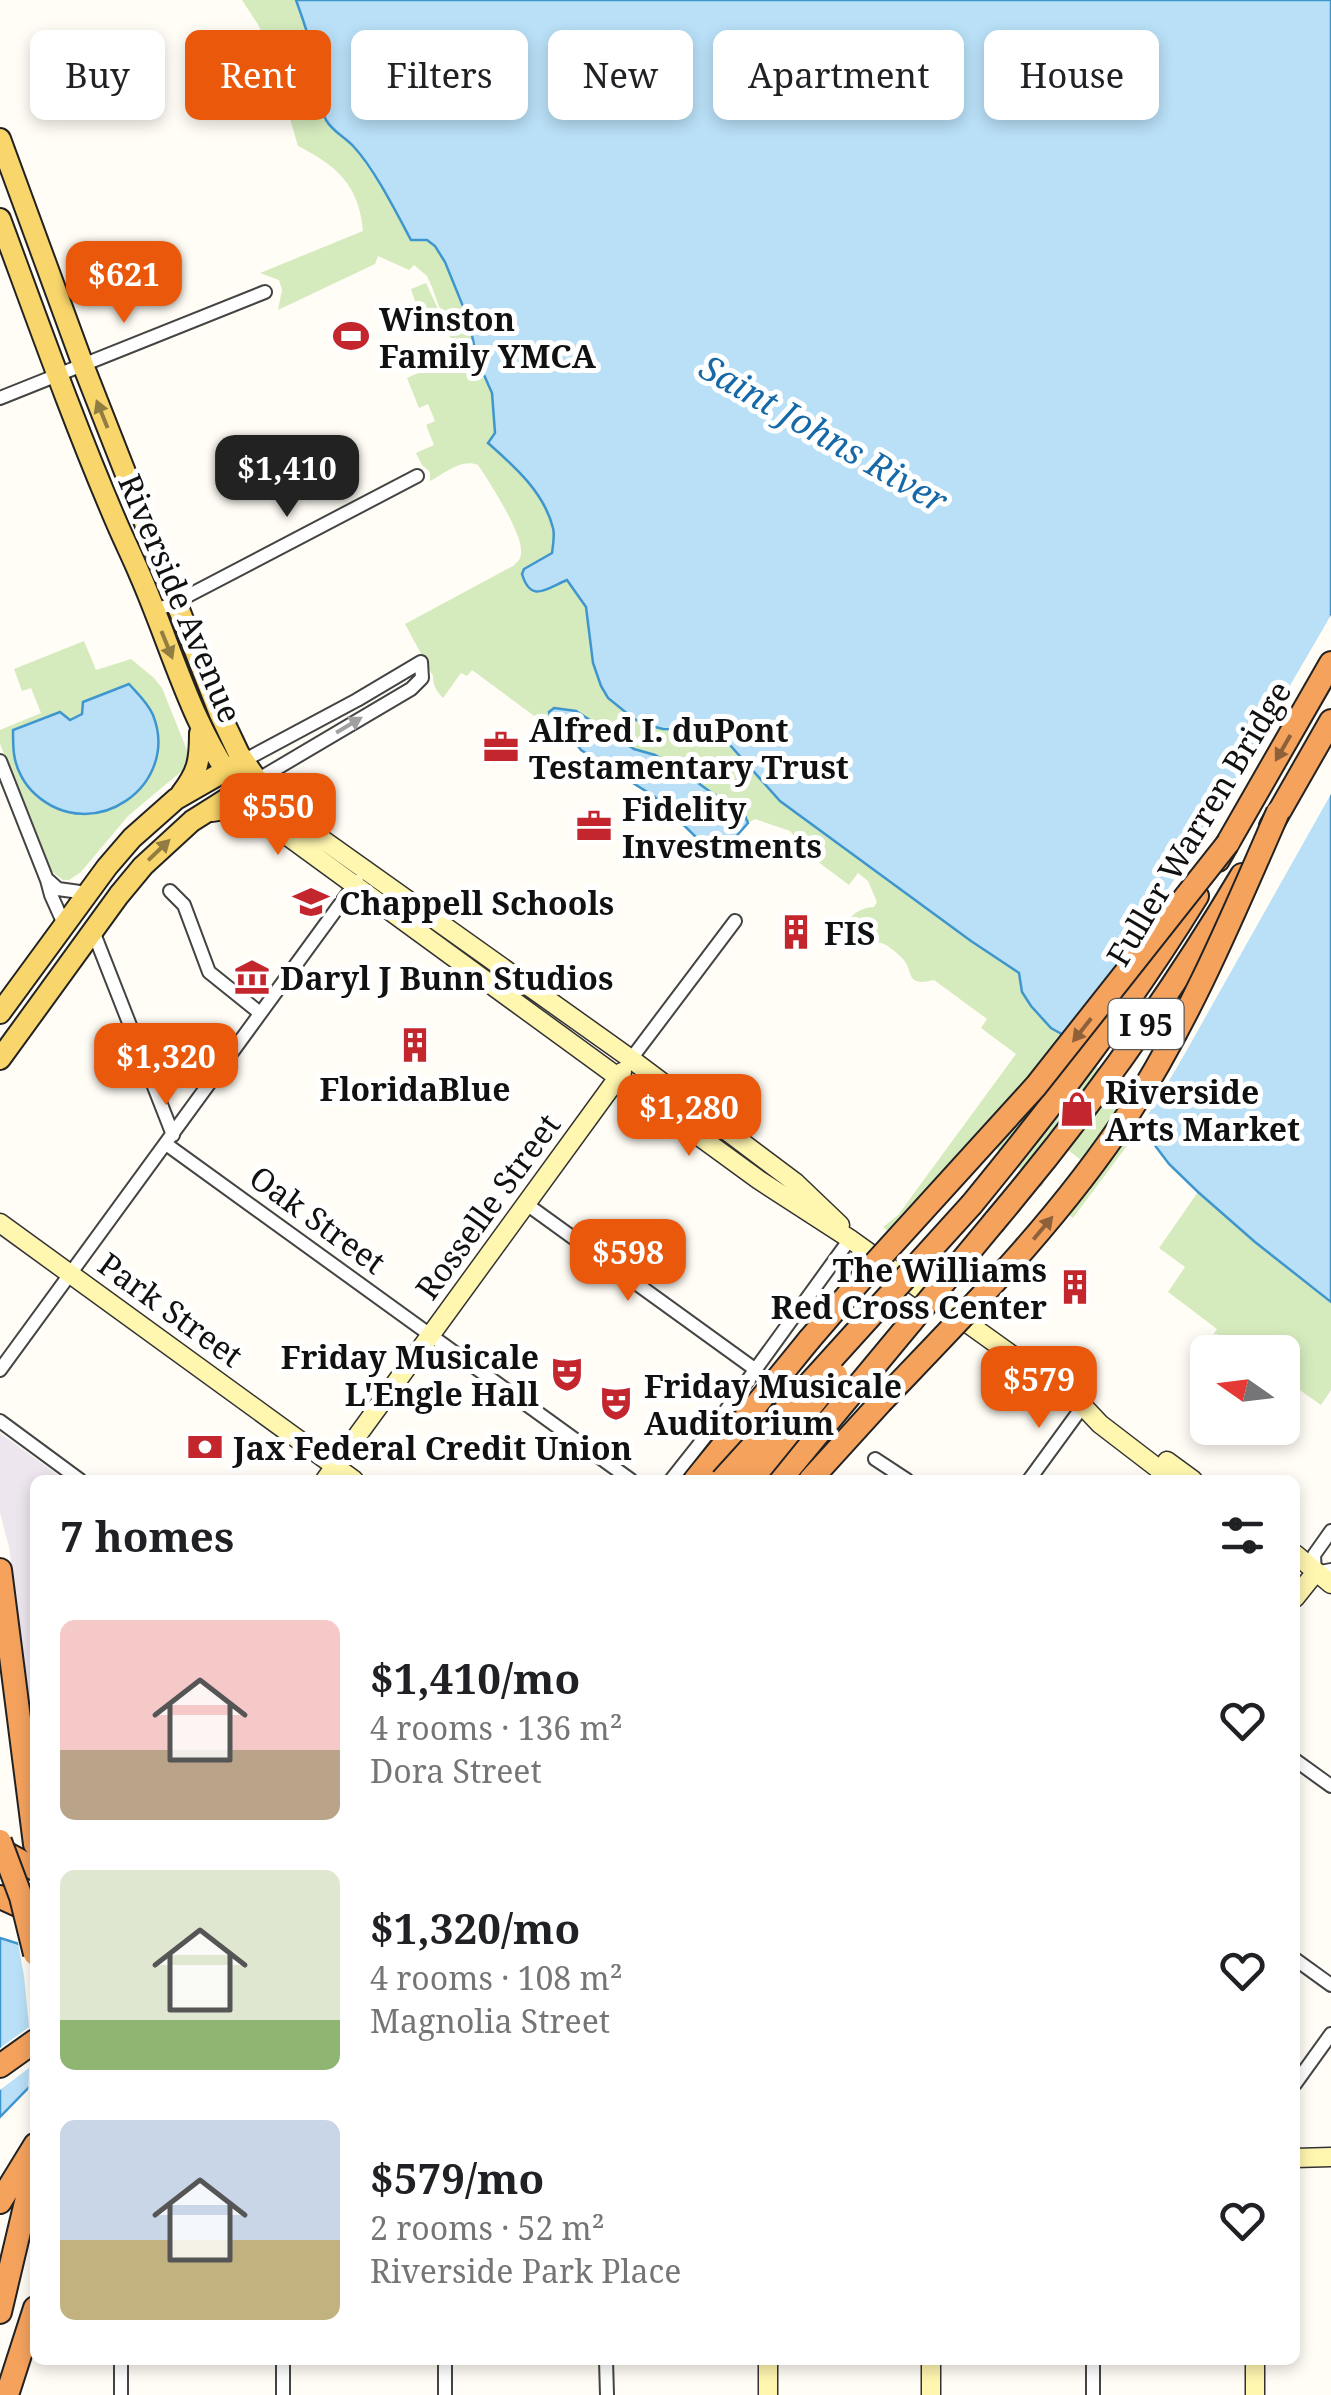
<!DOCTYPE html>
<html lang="en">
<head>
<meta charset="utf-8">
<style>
  :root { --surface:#fff; --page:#f6f6f6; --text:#202124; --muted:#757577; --accent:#ea580c }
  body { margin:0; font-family:"Noto Serif",serif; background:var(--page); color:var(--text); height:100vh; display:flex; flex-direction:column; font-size:38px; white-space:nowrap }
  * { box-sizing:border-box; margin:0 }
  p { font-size:32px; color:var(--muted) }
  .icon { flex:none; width:55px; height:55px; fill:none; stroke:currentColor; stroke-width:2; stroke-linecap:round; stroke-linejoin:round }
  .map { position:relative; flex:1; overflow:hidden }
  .sheet { position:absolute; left:30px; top:1475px; width:1270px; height:890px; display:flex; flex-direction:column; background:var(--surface); border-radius:15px; box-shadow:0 5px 15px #0003 }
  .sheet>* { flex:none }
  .top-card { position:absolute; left:30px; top:30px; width:1272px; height:90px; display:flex; gap:20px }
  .needle { width:65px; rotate:284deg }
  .fabs { position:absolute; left:1190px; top:1335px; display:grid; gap:20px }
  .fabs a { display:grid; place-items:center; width:110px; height:110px; border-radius:15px; background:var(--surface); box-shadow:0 5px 15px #0003; font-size:50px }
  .price { position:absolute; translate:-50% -85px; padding:0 22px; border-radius:20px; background:var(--accent); color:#fff; font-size:32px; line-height:65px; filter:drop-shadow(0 2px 5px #0008) }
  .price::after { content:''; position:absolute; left:50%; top:60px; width:30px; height:22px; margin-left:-15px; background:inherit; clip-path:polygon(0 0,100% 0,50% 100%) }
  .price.on { background:#222; color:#fff }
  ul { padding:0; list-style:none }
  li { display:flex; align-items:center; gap:30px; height:250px; padding:0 30px }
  li span { display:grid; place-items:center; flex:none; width:280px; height:200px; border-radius:15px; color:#555 }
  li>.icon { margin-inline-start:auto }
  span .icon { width:120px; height:120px; fill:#fffc; stroke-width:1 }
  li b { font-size:42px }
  h2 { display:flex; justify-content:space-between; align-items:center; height:120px; padding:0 30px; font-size:42px }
  .chip { padding:0 35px; border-radius:15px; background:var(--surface); box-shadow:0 5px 15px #0003; font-size:35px; line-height:90px }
  .chip.on { background:var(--accent); color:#fff }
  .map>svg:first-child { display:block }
</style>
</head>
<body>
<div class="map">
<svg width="1331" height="2395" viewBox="0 0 1331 2395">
  <rect width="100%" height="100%" fill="#fffdf5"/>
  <path fill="#eee6ef" d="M0,1433L65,1480H35V1741L9,1547L0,1513Z"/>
  <path fill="#d5ebbd" d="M242,0H296L313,50L319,79L318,96L334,130L354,147L394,206L411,239L427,240L435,246L445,262L469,321L477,359L492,393L495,433L488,443C514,466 544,492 553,528C555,535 553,545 552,553L524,569L538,593L567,580L586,607L593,663L663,729L694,730L729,744L780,801L971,941L1019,974L1031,1006L1051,1028L1148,1099L1141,1127L1073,1218L1055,1203L1082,1161L1058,1142L1039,1173L1044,1183L1041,1187L977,1132L933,1184L895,1236L883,1227L898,1215L1016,1054L981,1028L987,1019L934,980C903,988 915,969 901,957C897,953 887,944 881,943C869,939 864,947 850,939L846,928C849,914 860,908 874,907L877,902L868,881L858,873L849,885L813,858L790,831L755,819L748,823L743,811L712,793L676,767L659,757L634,749L576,711L554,708L545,724L472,670L467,676L461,673L443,698C437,691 433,687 433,676L405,624L513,566C518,561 521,560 521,552C523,534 489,481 478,465C462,458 445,473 430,481V472L422,465L416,453L434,445L426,425L435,421L428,404L419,408L407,378L457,356L432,287L427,276L414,265L409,270L378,256L375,264L278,310L282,290L279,280L260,273L363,231C359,185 337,166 298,146L280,85L259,26Z
    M426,283L438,309L416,316L417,307L411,289Z
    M84,641L96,670L131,659L154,678L162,688L189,755L188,762L183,770L128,816L81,872L69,880H63L50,870L0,744V730L41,713L31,688L22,691L14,669Z
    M1198,1192L1255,1242L1331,1302V1390L1321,1405L1297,1388L1299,1385L1295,1382L1283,1387L1282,1352H1248L1241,1348L1239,1352L1233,1348L1234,1345L1217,1334L1213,1335L1217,1329L1168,1292L1185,1267L1159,1248Z"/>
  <path fill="#b9e0f7" stroke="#3f96cf" stroke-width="2.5" d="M296,0H1331V1302L1255,1242L1198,1192L1169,1164L1141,1127L1148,1098L1065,1036L1051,1028L1031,1006L1022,992L1019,973L971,941L780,801L729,744L694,730L663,729L647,725L634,719L608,698L601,686L593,663L586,607L567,580C547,588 531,604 522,574L524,569L552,553C553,545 555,535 553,528C544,492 514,466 488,443L495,433L492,393L477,359L469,321L445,262L435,246L427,240H411C396,212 375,170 354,147C345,137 333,132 326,120C317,103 320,85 316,67C312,44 304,22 296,0Z
    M129,684C138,694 148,703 153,715C181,785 93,847 35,794C24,784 16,769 14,754C13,746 13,738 13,730L60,712L70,720L82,714L83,702Z
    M554,708L576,711L634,749L655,755L676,767L712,793L743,811L748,823L733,840L730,851H719L704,845L655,797L581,750L569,734L551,719L549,712Z
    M0,1938L35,1949V2081L0,2117Z"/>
  <path fill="#fffdf5" d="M1331,615V794L1179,1064L1138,1131L1136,1127L1154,1055L1129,1091L1062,1041L1127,951L1201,839Z
    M17,1937L35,1944V2088L28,2097L29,2068L0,2090V2048L29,2027L24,1976Z"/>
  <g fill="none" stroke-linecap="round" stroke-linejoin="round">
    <defs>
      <path id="street" d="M0,398L265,292
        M154,611L176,602L417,476
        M0,761L47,880L51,895L64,924
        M243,761L357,700L421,662L422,678L411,689L257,780
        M48,880L58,889L87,893
        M170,891L184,905L209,972L260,1013
        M93,931L173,1135
        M631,1059L735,921
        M166,1144L631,1480
        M525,1203L756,1370
        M0,1370L357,881
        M0,1421L80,1480
        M875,1459L907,1480
        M671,1480L724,1413L850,1239
        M1029,1480L1083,1406
        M1331,1531L1314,1555L1315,1573L1331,1570
        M1295,1760L1331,1786
        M1295,1959L1331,1985
        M1295,2084L1331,2034
        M283,2360V2395
        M445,2360V2395
        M606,2360L607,2395
        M1093,2360V2395
        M121,2395V2360"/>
      <path id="secondary" d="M257,780L281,807L305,827L631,1059L796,1183L840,1225
        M239,790L286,835L759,1180L850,1239L1083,1406L1100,1424L1173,1480
        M0,1223L354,1480
        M1167,1461L1193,1480
        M325,1480L622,1072
        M1295,1554L1331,1584
        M1295,1598L1315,1573
        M1295,2158L1331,2157
        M768,2360V2395
        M931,2360V2395
        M1255,2360V2395"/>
      <path id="primary" d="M0,139L83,365L220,714L239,754L257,780L192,821L143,866L119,895L0,1059
        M0,219C37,319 73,421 115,519C123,538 132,556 140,575C172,648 191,726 239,790
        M181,794C198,772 200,761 200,733
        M212,811L231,808L263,815
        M0,1013L107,867L132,838L176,799L237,764"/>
      <path id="highway" d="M1271,826L1331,721
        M1218,860L1331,663
        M972,1204C1053,1105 1130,1005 1197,896
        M994,1222C1086,1113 1169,998 1242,875
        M695,1480L809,1340
        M780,1480L818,1434
        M810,1480L881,1402
        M0,1570L35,1844
        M0,1850L35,1869
        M0,1897L35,1913
        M0,2066L35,2041
        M0,2202L35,2145
        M0,2312L35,2164
        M7,2395L35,2308"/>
    </defs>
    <use href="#street" stroke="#444" stroke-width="16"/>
    <use href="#secondary" stroke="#333" stroke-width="21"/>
    <use href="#primary" stroke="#222" stroke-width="24"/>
    <use href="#highway" stroke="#222" stroke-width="26"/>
    <use href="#street" stroke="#fff" stroke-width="12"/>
    <use href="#secondary" stroke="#fff6b0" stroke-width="18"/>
    <use href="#primary" stroke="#f9d66b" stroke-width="20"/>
    <use href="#highway" stroke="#f5a25d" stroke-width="22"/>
    <defs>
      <path id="highway-bridge" d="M809,1340L877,1261L1036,1086L1228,843
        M881,1402C969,1310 1059,1220 1129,1113C1190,1018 1233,915 1278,812
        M818,1434L994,1222
        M722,1480L972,1204
        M751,1480L836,1375
        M0,1841L21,1897L35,1954"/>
    </defs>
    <use href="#highway-bridge" stroke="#222" stroke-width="26" stroke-linecap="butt"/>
    <use href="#highway-bridge" stroke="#f5a25d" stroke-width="22"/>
  </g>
  <defs><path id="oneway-solid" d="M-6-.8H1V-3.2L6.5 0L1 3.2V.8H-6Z" transform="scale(2.5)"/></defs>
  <g fill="#917d42">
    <use href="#oneway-solid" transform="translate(102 414) rotate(-112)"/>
    <use href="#oneway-solid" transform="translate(167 645) rotate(68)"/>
    <use href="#oneway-solid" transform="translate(159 850) rotate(-44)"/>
  </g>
  <use fill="#a0a0a0" href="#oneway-solid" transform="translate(349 725) rotate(-31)"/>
  <g fill="#8e613b">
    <use href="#oneway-solid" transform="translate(1283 748) rotate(120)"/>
    <use href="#oneway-solid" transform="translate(1082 1030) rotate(128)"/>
    <use href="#oneway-solid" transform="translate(1043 1228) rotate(-50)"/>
  </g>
  <defs>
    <symbol id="stadium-bare" viewBox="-9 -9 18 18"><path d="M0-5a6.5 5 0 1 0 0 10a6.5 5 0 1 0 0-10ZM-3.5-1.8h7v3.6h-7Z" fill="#c4262e" stroke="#fff" stroke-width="2.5" paint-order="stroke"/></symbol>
    <symbol id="office-bare" viewBox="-9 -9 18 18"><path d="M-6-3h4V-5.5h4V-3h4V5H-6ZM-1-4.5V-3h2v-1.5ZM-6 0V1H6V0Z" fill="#c4262e" stroke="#fff" stroke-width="2.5" paint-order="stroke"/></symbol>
    <symbol id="school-bare" viewBox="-9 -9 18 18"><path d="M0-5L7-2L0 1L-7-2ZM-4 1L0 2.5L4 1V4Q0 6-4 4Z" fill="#c4262e" stroke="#fff" stroke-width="2.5" paint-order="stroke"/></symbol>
    <symbol id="building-bare" viewBox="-9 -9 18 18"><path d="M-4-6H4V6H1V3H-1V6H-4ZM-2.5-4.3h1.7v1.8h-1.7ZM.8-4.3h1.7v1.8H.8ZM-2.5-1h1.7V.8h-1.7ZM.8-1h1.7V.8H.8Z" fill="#c4262e" stroke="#fff" stroke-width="2.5" paint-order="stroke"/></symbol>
    <symbol id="museum-bare" viewBox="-9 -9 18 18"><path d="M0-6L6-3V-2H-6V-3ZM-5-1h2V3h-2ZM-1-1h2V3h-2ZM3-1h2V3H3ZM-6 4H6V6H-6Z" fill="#c4262e" stroke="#fff" stroke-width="2.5" paint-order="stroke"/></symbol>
    <symbol id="shop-bare" viewBox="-9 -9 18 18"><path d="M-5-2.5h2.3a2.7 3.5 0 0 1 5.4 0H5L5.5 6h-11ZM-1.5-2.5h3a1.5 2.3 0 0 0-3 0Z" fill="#c4262e" stroke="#fff" stroke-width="2.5" paint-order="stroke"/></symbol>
    <symbol id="theatre-bare" viewBox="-9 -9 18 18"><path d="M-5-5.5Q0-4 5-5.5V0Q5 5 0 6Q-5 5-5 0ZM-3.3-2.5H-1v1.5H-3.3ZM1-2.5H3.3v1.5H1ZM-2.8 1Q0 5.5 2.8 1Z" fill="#c4262e" stroke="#fff" stroke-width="2.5" paint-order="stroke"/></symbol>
    <symbol id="bank-bare" viewBox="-9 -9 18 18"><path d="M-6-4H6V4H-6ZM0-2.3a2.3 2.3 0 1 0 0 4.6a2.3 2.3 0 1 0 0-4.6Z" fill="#c4262e" stroke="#fff" stroke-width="2.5" paint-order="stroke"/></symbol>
  </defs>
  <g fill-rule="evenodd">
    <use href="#stadium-bare" x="326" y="311" width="50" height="50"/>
    <use href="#office-bare" x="476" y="722" width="50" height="50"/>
    <use href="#office-bare" x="569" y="801" width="50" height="50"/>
    <use href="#school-bare" x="286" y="877" width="50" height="50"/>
    <use href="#building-bare" x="771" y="907" width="50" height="50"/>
    <use href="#museum-bare" x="227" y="952" width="50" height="50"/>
    <use href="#building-bare" x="390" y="1020" width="50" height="50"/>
    <use href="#shop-bare" x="1052" y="1084" width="50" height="50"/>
    <use href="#building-bare" x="1050" y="1262" width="50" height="50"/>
    <use href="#theatre-bare" x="542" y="1349" width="50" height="50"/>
    <use href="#theatre-bare" x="591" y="1378" width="50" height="50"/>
    <use href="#bank-bare" x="180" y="1422" width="50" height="50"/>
  </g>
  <g text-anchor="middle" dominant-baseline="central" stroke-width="10" stroke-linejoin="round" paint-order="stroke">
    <rect fill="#fff" stroke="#585858" stroke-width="2.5" x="1108.5" y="999" width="75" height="50" rx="8"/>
    <g font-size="30" font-weight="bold" fill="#111">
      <text x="1146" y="1024">I 95</text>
    </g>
    <g font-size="32" font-weight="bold" fill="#111" stroke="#fff" text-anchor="start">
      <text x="379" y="318">Winston<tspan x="379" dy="37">Family YMCA</tspan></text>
      <text x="529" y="729">Alfred I. duPont<tspan x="529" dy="37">Testamentary Trust</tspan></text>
      <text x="622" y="808">Fidelity<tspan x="622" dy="37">Investments</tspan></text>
      <text x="339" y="902">Chappell Schools</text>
      <text x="824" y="932">FIS</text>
      <text x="280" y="977">Daryl J Bunn Studios</text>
      <text x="415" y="1088" text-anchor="middle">FloridaBlue</text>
      <text x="1105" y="1091">Riverside<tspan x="1105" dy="37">Arts Market</tspan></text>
      <text x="1047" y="1269" text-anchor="end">The Williams<tspan x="1047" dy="37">Red Cross Center</tspan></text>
      <text x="539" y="1356" text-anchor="end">Friday Musicale<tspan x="539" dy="37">L'Engle Hall</tspan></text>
      <text x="644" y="1385">Friday Musicale<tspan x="644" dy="37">Auditorium</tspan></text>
      <text x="233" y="1447">Jax Federal Credit Union</text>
    </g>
    <g font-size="32" fill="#111" stroke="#fff">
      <text transform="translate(181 598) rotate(67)">Riverside Avenue</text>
      <text transform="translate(1198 823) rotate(-59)">Fuller Warren Bridge</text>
      <text transform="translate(487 1206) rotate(-54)">Rosselle Street</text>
      <text transform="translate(318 1219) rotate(36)">Oak Street</text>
      <text transform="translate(171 1309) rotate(36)">Park Street</text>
    </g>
    <g font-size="35" font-style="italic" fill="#1768a6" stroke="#fff">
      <text transform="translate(824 433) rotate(30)">Saint Johns River</text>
    </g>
  </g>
</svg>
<div class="fabs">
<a><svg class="needle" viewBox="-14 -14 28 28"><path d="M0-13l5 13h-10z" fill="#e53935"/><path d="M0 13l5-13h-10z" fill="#757577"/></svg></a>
</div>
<b class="price" style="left:124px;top:326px">$621</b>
<b class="price on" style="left:287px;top:520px">$1,410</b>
<b class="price" style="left:278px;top:858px">$550</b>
<b class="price" style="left:166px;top:1108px">$1,320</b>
<b class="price" style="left:689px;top:1159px">$1,280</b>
<b class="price" style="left:628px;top:1304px">$598</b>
<b class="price" style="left:1039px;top:1431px">$579</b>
<div class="top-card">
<a class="chip">Buy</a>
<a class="chip on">Rent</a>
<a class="chip">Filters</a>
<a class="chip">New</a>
<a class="chip">Apartment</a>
<a class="chip">House</a>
</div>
<section class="sheet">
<h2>7 homes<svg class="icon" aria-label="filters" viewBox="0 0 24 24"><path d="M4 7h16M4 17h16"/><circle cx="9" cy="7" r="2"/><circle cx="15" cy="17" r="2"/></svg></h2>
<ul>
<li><span style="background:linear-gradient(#f6c9c9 65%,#b9a48a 0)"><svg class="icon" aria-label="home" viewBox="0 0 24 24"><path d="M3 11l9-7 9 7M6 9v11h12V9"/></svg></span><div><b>$1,410/mo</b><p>4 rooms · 136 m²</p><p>Dora Street</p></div><svg class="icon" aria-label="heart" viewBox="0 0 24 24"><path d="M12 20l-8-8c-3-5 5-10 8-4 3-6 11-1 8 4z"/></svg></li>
<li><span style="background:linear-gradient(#dfe7d0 75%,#8fb573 0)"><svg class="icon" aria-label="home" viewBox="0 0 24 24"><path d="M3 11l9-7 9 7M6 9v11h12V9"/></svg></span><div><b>$1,320/mo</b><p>4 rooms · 108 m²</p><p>Magnolia Street</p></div><svg class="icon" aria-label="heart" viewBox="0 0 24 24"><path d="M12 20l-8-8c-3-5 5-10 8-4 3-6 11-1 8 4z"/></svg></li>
<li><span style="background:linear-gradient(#c9d6e8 60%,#c2b280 0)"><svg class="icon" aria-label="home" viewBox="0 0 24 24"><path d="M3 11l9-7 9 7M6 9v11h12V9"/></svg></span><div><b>$579/mo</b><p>2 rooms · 52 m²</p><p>Riverside Park Place</p></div><svg class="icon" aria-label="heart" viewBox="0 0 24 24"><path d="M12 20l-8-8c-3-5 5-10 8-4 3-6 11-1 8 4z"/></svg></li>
</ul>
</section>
</div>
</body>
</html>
